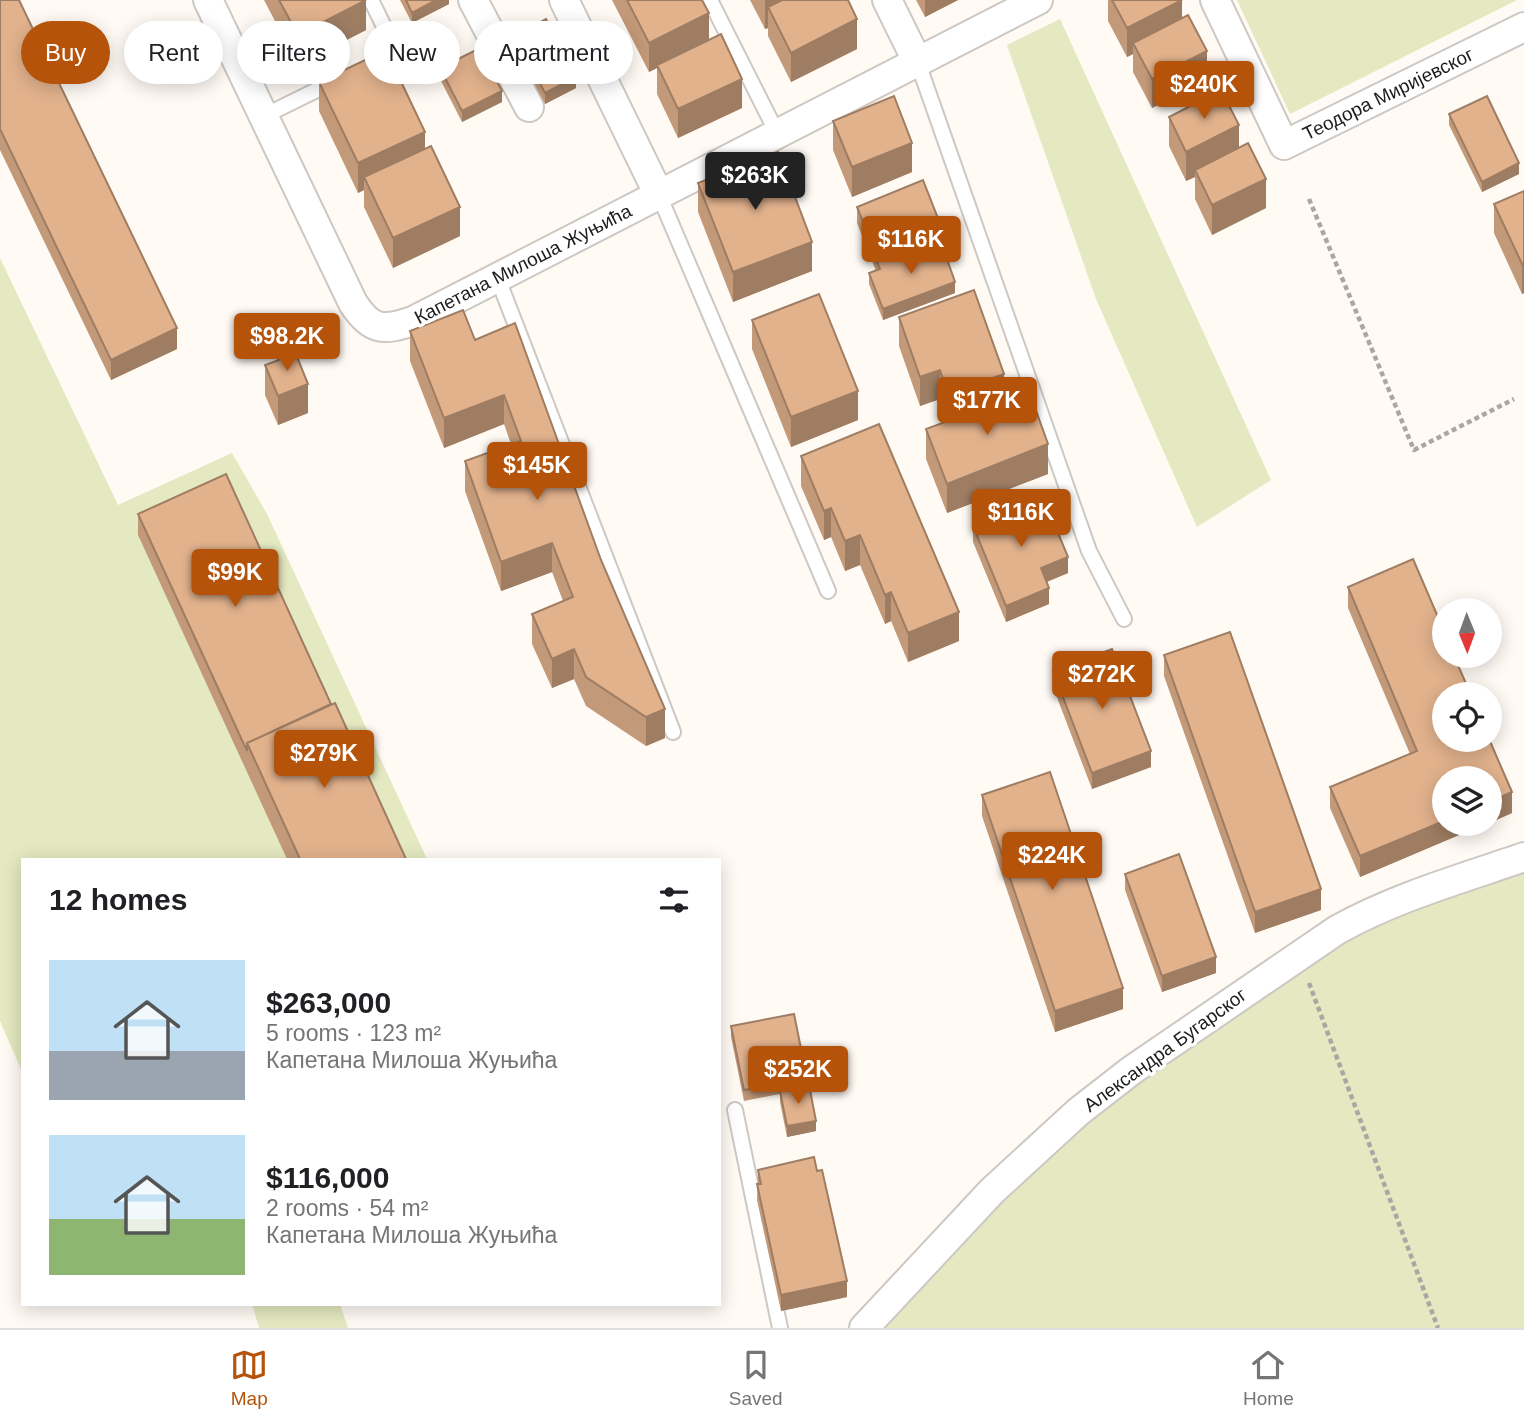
<!DOCTYPE html>
<html lang="en">
<head>
<meta charset="utf-8">
<style>
  :root { --surface:#fff; --page:#f2f2f2; --text:#202124; --muted:#757577; --line:#e0e0e0; --accent:#b45309 }
  body { margin:0; font-family:Helvetica,sans-serif; background:var(--page); color:var(--text); height:100vh; display:flex; flex-direction:column; font-size:26px; white-space:nowrap }
  * { box-sizing:border-box; margin:0 }
  p { font-size:23px; color:var(--muted) }
  .icon { flex:none; width:38px; height:38px; fill:none; stroke:currentColor; stroke-width:2; stroke-linecap:round; stroke-linejoin:round }
  .map { position:relative; flex:1; overflow:hidden }
  .sheet { position:absolute; left:21px; top:858px; width:700px; height:448px; display:flex; flex-direction:column; background:var(--surface); border-radius:0px; box-shadow:0 4px 18px #0003 }
  .sheet>* { flex:none }
  .banner { position:absolute; left:21px; top:21px; width:700px; height:63px; display:flex; gap:14px }
  .needle { width:46px; rotate:179deg }
  .controls { position:absolute; left:1432px; top:598px; display:grid; gap:14px }
  .controls a { display:grid; place-items:center; width:70px; height:70px; border-radius:50%; background:var(--surface); box-shadow:0 4px 18px #0003; font-size:35px }
  .price { position:absolute; translate:-50% -60px; padding:0 16px; border-radius:7px; background:var(--accent); color:#fff; font-size:23px; line-height:46px; filter:drop-shadow(0 2px 4px #0008) }
  .price::after { content:''; position:absolute; left:50%; top:42px; width:21px; height:16px; margin-left:-10px; background:inherit; clip-path:polygon(0 0,100% 0,50% 100%) }
  .price.current { background:#222; color:#fff }
  ul { padding:0; list-style:none }
  li { display:flex; align-items:center; gap:21px; height:175px; padding:0 28px }
  li span { display:grid; place-items:center; flex:none; width:196px; height:140px; border-radius:0px; color:#555 }
  li>.icon { margin-inline-start:auto }
  span .icon { width:84px; height:84px; fill:#fffc; stroke-width:1 }
  li b { font-size:30px }
  h2 { display:flex; justify-content:space-between; align-items:center; height:84px; padding:0 28px; font-size:30px }
  .tag { padding:0 24px; border-radius:32px; background:var(--surface); box-shadow:0 4px 18px #0003; font-size:24px; line-height:63px }
  .tag.current { background:var(--accent); color:#fff }
  .dock { display:flex; justify-content:space-around; align-items:center; height:98px; border-top:2px solid var(--line); background:var(--surface); font-size:19px; color:var(--muted) }
  .dock a { display:grid; justify-items:center; gap:4px }
  .dock .current { color:var(--accent) }
  .map>svg:first-child { display:block }
</style>
</head>
<body>
<div class="map">
<svg width="1524" height="1328" viewBox="0 0 1524 1328">
  <rect width="100%" height="100%" fill="#fffaf4"/>
  <path fill="#e4e9c1" d="M1237,0H1517L1290,114Z
    M1060,19L1271,480L1197,527L1096,299L1007,45Z
    M0,258L118,505L232,453L267,514L427,859H23V1074L0,1021Z
    M1524,857V1328H882L1019,1167L1337,930Z
    M252,1304H340L348,1328H259Z"/>
  <g fill="none" stroke-linecap="round" stroke-linejoin="round">
    <defs>
      <path id="lane" d="M371,0L396,51L372,63
        M710,0L778,135
        M918,63L1089,551L1124,619
        M264,116L335,81
        M659,195L828,591
        M498,279L673,732
        M735,1110L780,1328"/>
      <path id="street" d="M208,0L353,303C371,331 383,331 413,321L1038,0
        M473,0L529,107
        M564,0L659,195
        M887,0L918,63
        M1215,0L1284,145L1524,27
        M864,1328L992,1191L1078,1112L1132,1070L1337,930C1396,897 1461,879 1524,857"/>
    </defs>
    <use href="#lane" stroke="#cdc8c3" stroke-width="18"/>
    <use href="#street" stroke="#cdc8c3" stroke-width="32"/>
    <path stroke="#aaa7a2" stroke-width="4.5" stroke-dasharray="5 3.5" stroke-linecap="butt" d="M1309,199L1414,450L1514,399
      M1309,983L1438,1328"/>
    <use href="#lane" stroke="#fff" stroke-width="14"/>
    <use href="#street" stroke="#fff" stroke-width="28"/>
  </g>
  <path fill="#c29979" d="M0,0L177,349L111,380L0,150Z
    M264,0H366V30L298,65Z
    M400,0H449V4L412,23Z
    M612,0H702L709,40L742,108L678,138L657,94V68L649,72Z
    M750,0H848L857,49L791,82L768,36V28L765,29Z
    M916,0H958L925,17Z
    M1108,0H1182V18L1207,80L1152,108L1133,72V54L1127,57L1108,21Z
    M515,35L576,88L545,104L515,46Z
    M440,68L502,102L462,122L440,79Z
    M319,82L425,149L460,236L393,268L364,207V190L358,193L319,111Z
    M1449,114L1519,174L1482,192L1449,125Z
    M1169,117L1239,148L1266,208L1212,235L1195,199V177L1186,181L1169,146Z
    M833,121L912,172L852,197L833,150Z
    M698,183L812,271L733,302L698,212Z
    M1524,191V293L1522,294L1494,233V204Z
    M857,207L939,237L911,249L913,257L955,293L883,320L869,284V273L876,271L857,223Z
    M899,317L1004,400L1048,474L947,513L926,459V429L947,421L940,399L920,406L899,346Z
    M752,320L858,420L791,447L752,349Z
    M515,323L665,738L646,746L586,706L574,679L552,688L532,644V614L563,601L552,572L501,591L465,491V461L511,444L504,424L444,448L410,361V331L475,340Z
    M277,354L308,413L278,425L265,395V365L277,361Z
    M801,456L959,641L908,662L891,621L885,624L860,565L845,571L831,537L824,540L801,486Z
    M138,514L331,704L406,859H287L138,535Z
    M973,526L1068,573L1047,582L1049,604L1006,622L973,542Z
    M1413,559L1444,631V656H1454L1471,695H1444V740H1489V739L1512,792V813L1489,823V779H1444V824H1485L1360,877L1330,808V787L1410,754L1348,608V587Z
    M1164,655L1321,910L1255,933L1164,676Z
    M1053,671L1151,767L1092,789L1053,687Z
    M982,795L1123,1009L1055,1032L982,816Z
    M1125,874L1216,973L1162,992L1125,890Z
    M731,1026L807,1078V1086L816,1131L787,1137L780,1102V1094L744,1101L731,1037Z
    M758,1170L817,1171L847,1297L781,1311L757,1200Z"/>
  <path fill="#9e7d63" d="M366,0V30L298,65V35Z
    M436,0H449V4L412,23V13Z
    M765,0H824L768,7V28L765,29Z
    M925,0H958L925,17Z
    M1182,0V29L1133,43V54L1127,57V28Z
    M709,13V42L657,65V68L649,72V43Z
    M857,19V49L791,82V53Z
    M1207,51V80L1152,108V79Z
    M576,77V88L545,104V93Z
    M742,79V108L678,138V109Z
    M502,91V102L462,122V111Z
    M1239,125V154L1195,170V177L1186,181V152Z
    M425,132V161L364,177V190L358,193V163Z
    M912,143V172L852,197V167Z
    M1519,163V174L1482,192V182Z
    M1266,179V208L1212,235V205Z
    M460,207V236L393,268V238Z
    M939,221V237L911,249L880,269L877,262V256L907,234Z
    M812,242V271L733,302V272Z
    M1524,263V293L1522,294V264Z
    M955,282V293L883,320V309Z
    M177,328V349L111,380V360Z
    M940,370V399L920,406V377Z
    M1004,374V403L948,423V394Z
    M308,384V413L278,425V396Z
    M858,391V420L791,447V417Z
    M504,395V424L444,448V418Z
    M1048,444V474L947,513V484Z
    M831,508V537L824,540V511Z
    M860,535V565L845,571V541Z
    M552,543V572L501,591V562Z
    M1068,557V573L1041,584V568Z
    M1049,588V604L1006,622V606Z
    M891,592V621L885,624V595Z
    M959,612V641L908,662V633Z
    M574,649V679L552,688V659Z
    M665,709V738L646,746V717Z
    M1151,751V767L1092,789V773Z
    M1512,792V813L1489,823V802Z
    M1444,821V824H1485L1360,877V856Z
    M1321,889V910L1255,933V912Z
    M1216,957V973L1162,992V976Z
    M1123,988V1009L1055,1032V1011Z
    M816,1121V1131L787,1137V1126Z
    M847,1281V1297L781,1311V1295Z"/>
  <path fill="#e2b28d" stroke="#9e7d63" stroke-width="2" d="M0,0H19L177,328L111,360L0,129Z
    M279,0H366L298,35Z
    M406,0H436L412,13Z
    M627,0H702L709,13L649,43Z
    M782,0H848L857,19L791,53L768,7Z
    M1112,0H1182L1127,28Z
    M1188,15L1207,51L1152,79L1133,43Z
    M546,19L576,77L545,93L515,35Z
    M721,34L742,79L678,109L657,65Z
    M480,48L502,91L462,111L440,68Z
    M386,50L425,132L358,163L319,82Z
    M1221,90L1239,125L1186,152L1169,117Z
    M894,96L912,143L852,167L833,121Z
    M1487,96L1519,163L1482,182L1449,114Z
    M1248,143L1266,179L1212,205L1195,170Z
    M431,146L460,207L393,238L364,177Z
    M778,152L812,242L733,272L698,183Z
    M923,180L939,221L907,234L911,244L877,256L857,207Z
    M1524,191V263L1522,264L1494,204Z
    M942,245L955,282L883,309L869,273L880,269L877,262L911,249L913,257Z
    M974,290L1004,374L948,394L940,370L920,377L899,317Z
    M819,294L858,391L791,417L752,320Z
    M463,310L475,340L515,323L601,560L665,709L646,717L586,677L574,649L552,659L532,614L573,597L552,543L501,562L465,461L521,441L504,395L444,418L410,331Z
    M293,347L308,384L278,396L265,365L279,360L277,354Z
    M1029,391L1048,444L947,484L926,429Z
    M879,424L959,612L908,633L891,592L885,595L860,535L845,541L831,508L824,511L801,456Z
    M226,474L331,704L247,743V751L138,514Z
    M1043,497L1068,557L1041,568L1049,588L1006,606L973,526Z
    M1413,559L1444,631V656H1454L1471,695H1444V740H1489V739L1512,792L1489,802V779H1444V821L1360,856L1330,787L1417,751L1348,587Z
    M1230,632L1321,889L1255,912L1164,655Z
    M1112,649L1151,751L1092,773L1053,671Z
    M335,703L406,859H300L247,743Z
    M1050,772L1123,988L1055,1011L982,795Z
    M1179,854L1216,957L1162,976L1125,874Z
    M794,1014L807,1078L744,1090L731,1026Z
    M809,1085L816,1121L787,1126L780,1091Z
    M814,1157L817,1171L822,1170L847,1281L781,1295L757,1184H761L758,1170Z"/>
  <g text-anchor="middle" dominant-baseline="central" stroke-width="7" stroke-linejoin="round" paint-order="stroke">
    <g font-size="19" fill="#1f1d1b" stroke="#fff">
      <text transform="translate(1388 94) rotate(-26)">Теодора Миријевског</text>
      <text transform="translate(523 264) rotate(-27)">Капетана Милоша Жуњића</text>
      <text transform="translate(1165 1050) rotate(-36)">Александра Бугарског</text>
    </g>
  </g>
</svg>
<div class="controls">
<a><svg class="needle" viewBox="-14 -14 28 28"><path d="M0-13l5 13h-10z" fill="#e53935"/><path d="M0 13l5-13h-10z" fill="#757577"/></svg></a>
<a><svg class="icon" aria-label="locate" viewBox="0 0 24 24"><circle cx="12" cy="12" r="6"/><path d="M12 2v4M12 18v4M2 12h4M18 12h4"/></svg></a>
<a><svg class="icon" aria-label="layers" viewBox="0 0 24 24"><path d="M12 4l9 5-9 5-9-5zM3 14l9 5 9-5"/></svg></a>
</div>
<b class="price" style="left:1204px;top:121px">$240K</b>
<b class="price current" style="left:755px;top:212px">$263K</b>
<b class="price" style="left:911px;top:276px">$116K</b>
<b class="price" style="left:287px;top:373px">$98.2K</b>
<b class="price" style="left:987px;top:437px">$177K</b>
<b class="price" style="left:537px;top:502px">$145K</b>
<b class="price" style="left:1021px;top:549px">$116K</b>
<b class="price" style="left:235px;top:609px">$99K</b>
<b class="price" style="left:1102px;top:711px">$272K</b>
<b class="price" style="left:324px;top:790px">$279K</b>
<b class="price" style="left:1052px;top:892px">$224K</b>
<b class="price" style="left:798px;top:1106px">$252K</b>
<div class="banner">
<a class="tag current">Buy</a>
<a class="tag">Rent</a>
<a class="tag">Filters</a>
<a class="tag">New</a>
<a class="tag">Apartment</a>
</div>
<section class="sheet">
<h2>12 homes<svg class="icon" aria-label="filters" viewBox="0 0 24 24"><path d="M4 7h16M4 17h16"/><circle cx="9" cy="7" r="2"/><circle cx="15" cy="17" r="2"/></svg></h2>
<ul>
<li><span style="background:linear-gradient(#bfe0f5 65%,#9aa5b1 0)"><svg class="icon" aria-label="home" viewBox="0 0 24 24"><path d="M3 11l9-7 9 7M6 9v11h12V9"/></svg></span><div><b>$263,000</b><p>5 rooms · 123 m²</p><p>Капетана Милоша Жуњића</p></div></li>
<li><span style="background:linear-gradient(#bfe0f5 60%,#8fb573 0)"><svg class="icon" aria-label="home" viewBox="0 0 24 24"><path d="M3 11l9-7 9 7M6 9v11h12V9"/></svg></span><div><b>$116,000</b><p>2 rooms · 54 m²</p><p>Капетана Милоша Жуњића</p></div></li>
</ul>
</section>
</div>
<nav class="dock">
<a class="current"><svg class="icon" aria-label="map" viewBox="0 0 24 24"><path d="M3 6l6-2 6 2 6-2v14l-6 2-6-2-6 2zM9 4v14M15 6v14"/></svg>Map</a>
<a><svg class="icon" aria-label="saved" viewBox="0 0 24 24"><path d="M7 4h10v16l-5-4-5 4z"/></svg>Saved</a>
<a><svg class="icon" aria-label="home" viewBox="0 0 24 24"><path d="M3 11l9-7 9 7M6 9v11h12V9"/></svg>Home</a>
</nav>
</body>
</html>
